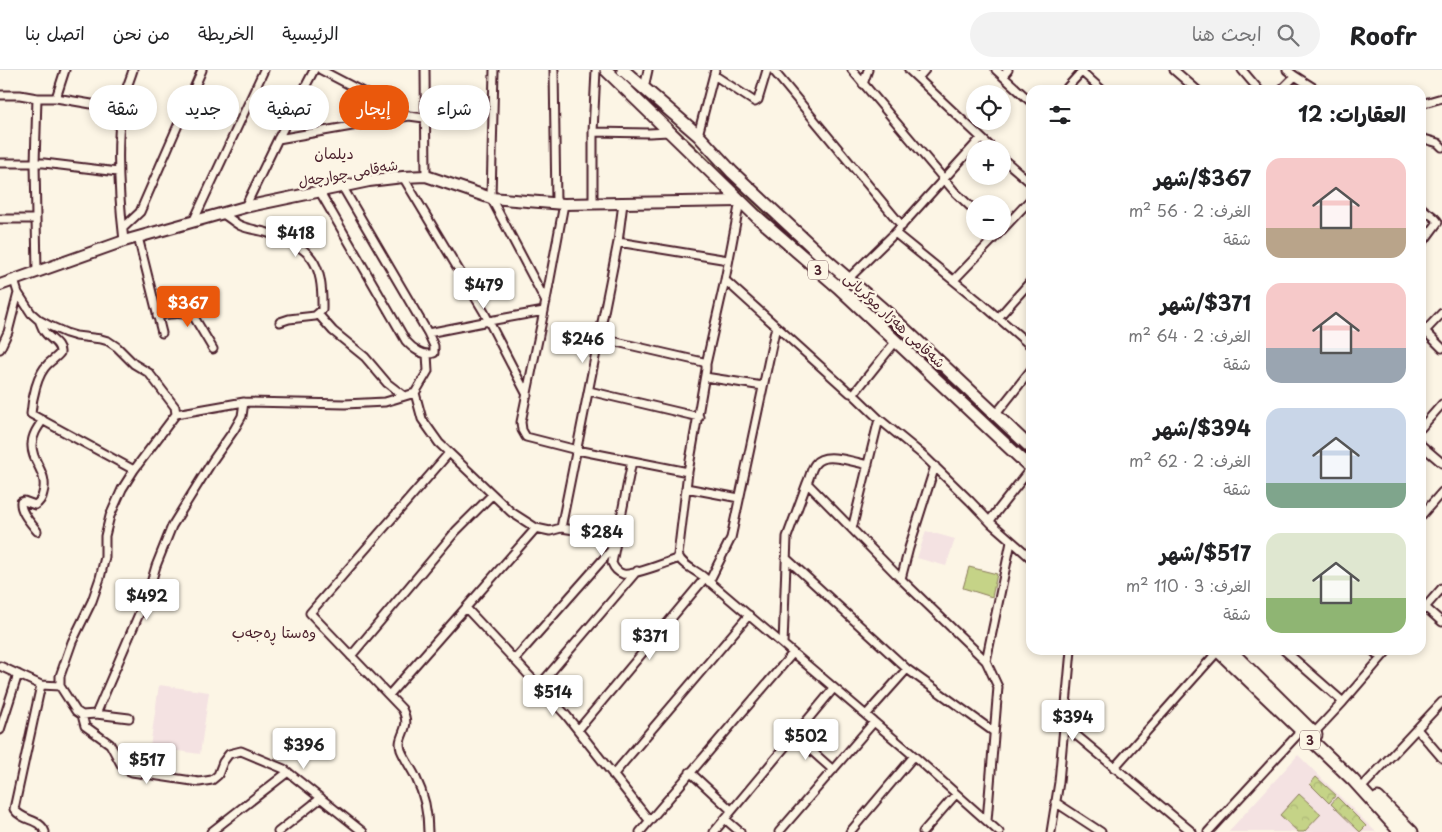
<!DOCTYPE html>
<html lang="ar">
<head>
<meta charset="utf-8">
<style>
  :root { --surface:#fff; --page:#f2f2f2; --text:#202124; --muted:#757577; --line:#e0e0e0; --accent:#ea580c }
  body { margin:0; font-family:"Playpen Sans","Playpen Sans Arabic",sans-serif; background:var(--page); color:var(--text); direction:rtl; height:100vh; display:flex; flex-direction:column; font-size:19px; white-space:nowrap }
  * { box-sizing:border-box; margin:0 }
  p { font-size:16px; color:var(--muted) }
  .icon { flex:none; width:28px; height:28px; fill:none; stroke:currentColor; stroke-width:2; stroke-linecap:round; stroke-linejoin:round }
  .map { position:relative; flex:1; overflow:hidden; direction:ltr }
  .details { position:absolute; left:1026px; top:15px; width:400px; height:570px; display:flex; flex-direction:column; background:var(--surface); border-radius:15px; box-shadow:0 2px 8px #0003; direction:rtl }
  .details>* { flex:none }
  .guide { position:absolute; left:15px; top:15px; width:475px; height:45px; direction:rtl; display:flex; gap:10px }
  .fabs { position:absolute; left:966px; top:15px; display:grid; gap:10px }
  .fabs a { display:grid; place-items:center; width:45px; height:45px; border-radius:50%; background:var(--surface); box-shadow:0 2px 8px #0003; font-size:25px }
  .price { position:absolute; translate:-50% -42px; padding:0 11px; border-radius:5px; background:#fff; color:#222; font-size:16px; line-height:32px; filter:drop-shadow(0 1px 2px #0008) }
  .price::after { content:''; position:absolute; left:50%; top:30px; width:15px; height:11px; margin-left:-8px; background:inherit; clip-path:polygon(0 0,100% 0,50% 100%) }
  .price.current { background:var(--accent); color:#fff }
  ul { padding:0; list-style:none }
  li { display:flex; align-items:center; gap:15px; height:125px; padding:0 20px }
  li span { display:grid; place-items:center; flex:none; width:140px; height:100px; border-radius:15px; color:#555 }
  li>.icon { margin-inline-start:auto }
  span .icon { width:60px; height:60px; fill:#fffc; stroke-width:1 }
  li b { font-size:21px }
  h2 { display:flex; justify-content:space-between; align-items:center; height:60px; padding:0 20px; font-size:21px }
  .tag { padding:0 18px; border-radius:22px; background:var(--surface); box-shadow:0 2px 8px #0003; font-size:18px; line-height:45px }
  .tag.current { background:var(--accent); color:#fff }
  header { display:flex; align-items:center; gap:30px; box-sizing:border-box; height:70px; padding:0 25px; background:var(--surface); border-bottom:1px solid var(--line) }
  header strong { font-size:24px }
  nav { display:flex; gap:28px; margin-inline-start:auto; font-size:18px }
  .search { width:350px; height:45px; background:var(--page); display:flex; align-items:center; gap:12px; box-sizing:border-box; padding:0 18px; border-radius:28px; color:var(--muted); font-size:19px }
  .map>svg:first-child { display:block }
</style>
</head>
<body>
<header>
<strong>Roofr</strong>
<div class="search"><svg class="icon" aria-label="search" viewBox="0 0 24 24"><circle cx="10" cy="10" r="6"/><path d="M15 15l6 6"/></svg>ابحث هنا</div>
<nav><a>الرئيسية</a><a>الخريطة</a><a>من نحن</a><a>اتصل بنا</a></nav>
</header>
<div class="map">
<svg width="1442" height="762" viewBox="0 0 1442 762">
  <defs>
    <pattern id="park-crowns" width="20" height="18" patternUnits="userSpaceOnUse" patternTransform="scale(1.25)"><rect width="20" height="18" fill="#c5d387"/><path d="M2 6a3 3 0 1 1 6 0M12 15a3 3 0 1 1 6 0" fill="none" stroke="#abb575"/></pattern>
  </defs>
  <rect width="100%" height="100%" fill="#fcf5e5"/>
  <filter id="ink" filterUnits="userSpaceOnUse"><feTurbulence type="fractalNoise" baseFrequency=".02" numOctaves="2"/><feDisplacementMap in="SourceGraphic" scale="10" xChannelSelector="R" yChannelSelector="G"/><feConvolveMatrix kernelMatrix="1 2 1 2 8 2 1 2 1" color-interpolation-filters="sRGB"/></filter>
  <g filter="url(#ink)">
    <path fill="#f4e2e2" d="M926,461L955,469L946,496L917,488Z
      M159,615L209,622L200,684L150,677Z
      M1298,685L1376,762H1228Z"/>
    <path fill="url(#park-crowns)" stroke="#887959" d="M613,0L653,36L768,146L859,227L875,243L877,247L806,189Z
      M1316,707L1336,725L1329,733L1310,714Z
      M1299,724L1321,744L1304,762H1298L1280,745Z
      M1337,727L1366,756L1360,762L1331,734Z"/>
    <path fill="#c5d387" stroke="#887959" d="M969,497L997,504L992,527L963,518Z"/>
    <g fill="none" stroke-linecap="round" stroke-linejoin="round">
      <defs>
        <path id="minor" d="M321,0L409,46L424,48
          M425,0L426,106
          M494,0L491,128L546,232
          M554,0L556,133
          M773,0L902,156
          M852,0L954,121L975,141
          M909,0L993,79
          M996,0L1031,32
          M1174,0L1197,20
          M1242,0L1259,20
          M1287,0L1295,6L1317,20
          M1082,2L1102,20
          M714,5L755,32L758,30L767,0
          M1003,6L1008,0
          M918,8L925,0
          M863,14L868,0
          M644,18L648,0
          M1065,20L1083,0
          M1281,20L1295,6
          M0,25H20L37,28H56L121,39
          M37,28L35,93L37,202
          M56,28L65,0
          M1421,34L1442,28
          M593,62L649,63L669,62
          M698,65L715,0
          M1421,68L1438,73L1442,77
          M278,69L409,46
          M1002,88L1031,113
          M0,93H44L118,102
          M403,107L484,242L527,325
          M320,122L406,271C413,279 424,287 434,283V276L428,263L342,116
          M593,133V62L596,0
          M564,134L544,241L521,352L522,360L526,367L577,380L688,402
          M245,137L278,69L314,0
          M1421,137C1426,143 1434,145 1438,152L1421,175
          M223,144C228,147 234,152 239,155C247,159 257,160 265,162C312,177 323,191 322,240L315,246L289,249L280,252
          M0,149H36
          M193,152L264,0
          M123,158L140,142L202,0
          M1002,160L1031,129
          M895,163L980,232L1031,276
          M138,167L162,263
          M124,171C119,128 116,84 121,41C122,27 129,13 133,0
          M618,172L728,190
          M848,209L895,163L981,68
          M725,210L850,323H854L856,321L896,271
          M954,210L1001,161
          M18,223L31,243L39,250L50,256L66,263L76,266L101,269L108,271L117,277L134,294L149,303L175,337L176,344L134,400L122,419L110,446L105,466V487L100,508L92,531L72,572L60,606V616L76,641L82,645L96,644L129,648
          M318,244L333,261L365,287L387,313L404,326
          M157,246C169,244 182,241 194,247L213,279
          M998,248L1031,211
          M39,250C41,254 42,258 44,261C49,269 61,273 60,283C57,287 52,290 48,294C37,304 32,329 31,344L134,400
          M1421,257L1442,278
          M1425,261L1442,243
          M428,263L489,251L544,241
          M599,268L703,292L706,294V299L688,402L678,485C682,496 696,500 705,508L914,686L999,762
          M0,279L8,262L18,223L14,210
          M427,284L428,301L415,323L422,349L439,373L511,442L536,458L550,461L561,458L575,460L596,467L614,477L514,590
          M706,294L725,210L740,131
          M705,307L763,316
          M589,321L699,347
          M852,323L879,349L924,386L970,431L991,453
          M176,344L244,332L345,334L385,332L415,323
          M996,344L1031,300
          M1421,358L1442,334
          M1421,375L1442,393
          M632,391L612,493C614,498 617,502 623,504C633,506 668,492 679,488
          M1031,398L991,449V453L1031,488
          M807,413C810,407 811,399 815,394C824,381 854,392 868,395
          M686,418L739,428
          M1421,446L1442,422
          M561,458L618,172L623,133
          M852,459L879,349
          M37,461C31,453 20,442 21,432L24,431L35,435C40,432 42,429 43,423C49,403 31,392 32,375C32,365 38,357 43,350
          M786,488L907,599L994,662
          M901,509L909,478L935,396
          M709,512L731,468L776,256
          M1425,537L1442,552
          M466,538L566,645L649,750
          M1421,542L1442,518
          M783,574L787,467L807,413L901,509L986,591L998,617L987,751
          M1284,580L1343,632
          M1372,580L1381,588
          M351,586L456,461L492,425
          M986,591L1011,472
          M0,596L41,615L60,616
          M41,615L14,739C23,752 40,748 45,762
          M539,616L637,501
          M389,625L536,458
          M96,644L148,523L156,496L172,456L213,390L234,360L242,346L244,332
          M82,645L85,656L110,674L123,698L132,702L199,712L212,710L218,705L223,692L229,684L241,681L284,699L363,762
          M866,645L907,599
          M1064,655L1192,762
          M1417,659L1442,688
          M0,660L18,604
          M578,660L705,508
          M1314,663L1343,632L1388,580
          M794,665L833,700
          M1114,698L1218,581
          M690,702L731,740
          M613,705L749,545
          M1365,714L1442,632
          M1055,732L1101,762
          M725,749L740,762
          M211,762L288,702
          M278,762L321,728
          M428,762C428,744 424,724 416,708C412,699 405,690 401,680C396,664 413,660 402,639L310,543L449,383
          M640,762L793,583
          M714,762L834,618
          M779,762L874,652
          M850,762L914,686
          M923,762L956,724
          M1051,762L1059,712L1071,580
          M1208,762L1301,661"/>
        <path id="secondary" d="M0,215L124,171L245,137L369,111L403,107L426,106L491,128L564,134L740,131"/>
        <path id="trunk" d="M606,0L756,146L838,217L1031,398
          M623,0L698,65L732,102L823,187L893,248L1031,378
          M1217,580L1353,710L1400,762
          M1230,580L1316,665
          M1378,728L1412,762"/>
      </defs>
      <use href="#minor" stroke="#4a1f2b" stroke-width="11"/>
      <use href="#secondary" stroke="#4a1f2b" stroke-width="14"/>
      <use href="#trunk" stroke="#4a1f2b" stroke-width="15"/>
      <use href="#minor" stroke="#fcf5e5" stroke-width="7"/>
      <use href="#secondary" stroke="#fcf5e5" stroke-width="10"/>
      <use href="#trunk" stroke="#fcf5e5" stroke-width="11"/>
    </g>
  </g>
  <g text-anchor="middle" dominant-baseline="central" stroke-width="5" stroke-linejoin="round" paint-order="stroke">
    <g fill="#fcf5e5" stroke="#7f5f63" stroke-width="1">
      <rect x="808" y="190.5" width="20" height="19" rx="4"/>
      <rect x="1300" y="660.5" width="20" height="19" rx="4"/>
    </g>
    <g font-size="12" font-weight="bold" fill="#4a1f2b">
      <text x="818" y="200">3</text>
      <text x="1310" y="670">3</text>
    </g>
    <g font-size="14" fill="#4a1f2b" stroke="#fcf5e5">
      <text transform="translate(348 103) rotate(-10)">شەقامی چوارچەل</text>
      <text transform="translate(895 250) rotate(43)">شەقامی ھەژار موکریانی</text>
    </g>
    <g font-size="15" fill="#4a1f2b" stroke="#fcf5e5">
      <text x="334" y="82">دیلمان</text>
      <text x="274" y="561">وەستا ڕەجەب</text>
    </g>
  </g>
</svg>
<div class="fabs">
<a><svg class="icon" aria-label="locate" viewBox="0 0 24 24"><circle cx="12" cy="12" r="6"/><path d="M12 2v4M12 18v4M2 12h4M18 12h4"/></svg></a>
<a>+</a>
<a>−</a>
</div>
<b class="price" style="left:296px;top:188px">$418</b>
<b class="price" style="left:484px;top:240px">$479</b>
<b class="price current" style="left:188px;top:258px">$367</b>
<b class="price" style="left:583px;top:294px">$246</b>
<b class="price" style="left:602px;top:487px">$284</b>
<b class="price" style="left:147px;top:551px">$492</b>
<b class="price" style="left:650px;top:591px">$371</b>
<b class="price" style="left:553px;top:647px">$514</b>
<b class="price" style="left:1073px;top:672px">$394</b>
<b class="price" style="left:806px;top:691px">$502</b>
<b class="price" style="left:304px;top:700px">$396</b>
<b class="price" style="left:147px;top:715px">$517</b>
<div class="guide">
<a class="tag">شراء</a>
<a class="tag current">إيجار</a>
<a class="tag">تصفية</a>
<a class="tag">جديد</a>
<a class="tag">شقة</a>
</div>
<section class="details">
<h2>العقارات: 12<svg class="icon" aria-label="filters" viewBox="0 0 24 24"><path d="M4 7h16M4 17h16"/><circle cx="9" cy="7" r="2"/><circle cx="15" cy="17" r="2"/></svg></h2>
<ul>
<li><span style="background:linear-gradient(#f6c9c9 70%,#b9a48a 0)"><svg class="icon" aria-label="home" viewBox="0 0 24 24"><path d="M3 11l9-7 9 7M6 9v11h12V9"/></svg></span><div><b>$367/شهر</b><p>الغرف: 2 · 56 m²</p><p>شقة</p></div></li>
<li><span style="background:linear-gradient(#f6c9c9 65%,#9aa5b1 0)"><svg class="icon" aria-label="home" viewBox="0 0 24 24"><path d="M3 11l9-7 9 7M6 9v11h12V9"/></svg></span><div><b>$371/شهر</b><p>الغرف: 2 · 64 m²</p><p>شقة</p></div></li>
<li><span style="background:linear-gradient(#c9d6e8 75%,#7fa58c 0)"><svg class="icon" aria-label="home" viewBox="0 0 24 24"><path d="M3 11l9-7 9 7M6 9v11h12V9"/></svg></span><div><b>$394/شهر</b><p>الغرف: 2 · 62 m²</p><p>شقة</p></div></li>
<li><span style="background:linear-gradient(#dfe7d0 65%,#8fb573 0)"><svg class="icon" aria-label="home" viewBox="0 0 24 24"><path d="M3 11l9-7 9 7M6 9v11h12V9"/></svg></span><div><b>$517/شهر</b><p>الغرف: 3 · 110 m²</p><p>شقة</p></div></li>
</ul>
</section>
</div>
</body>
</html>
